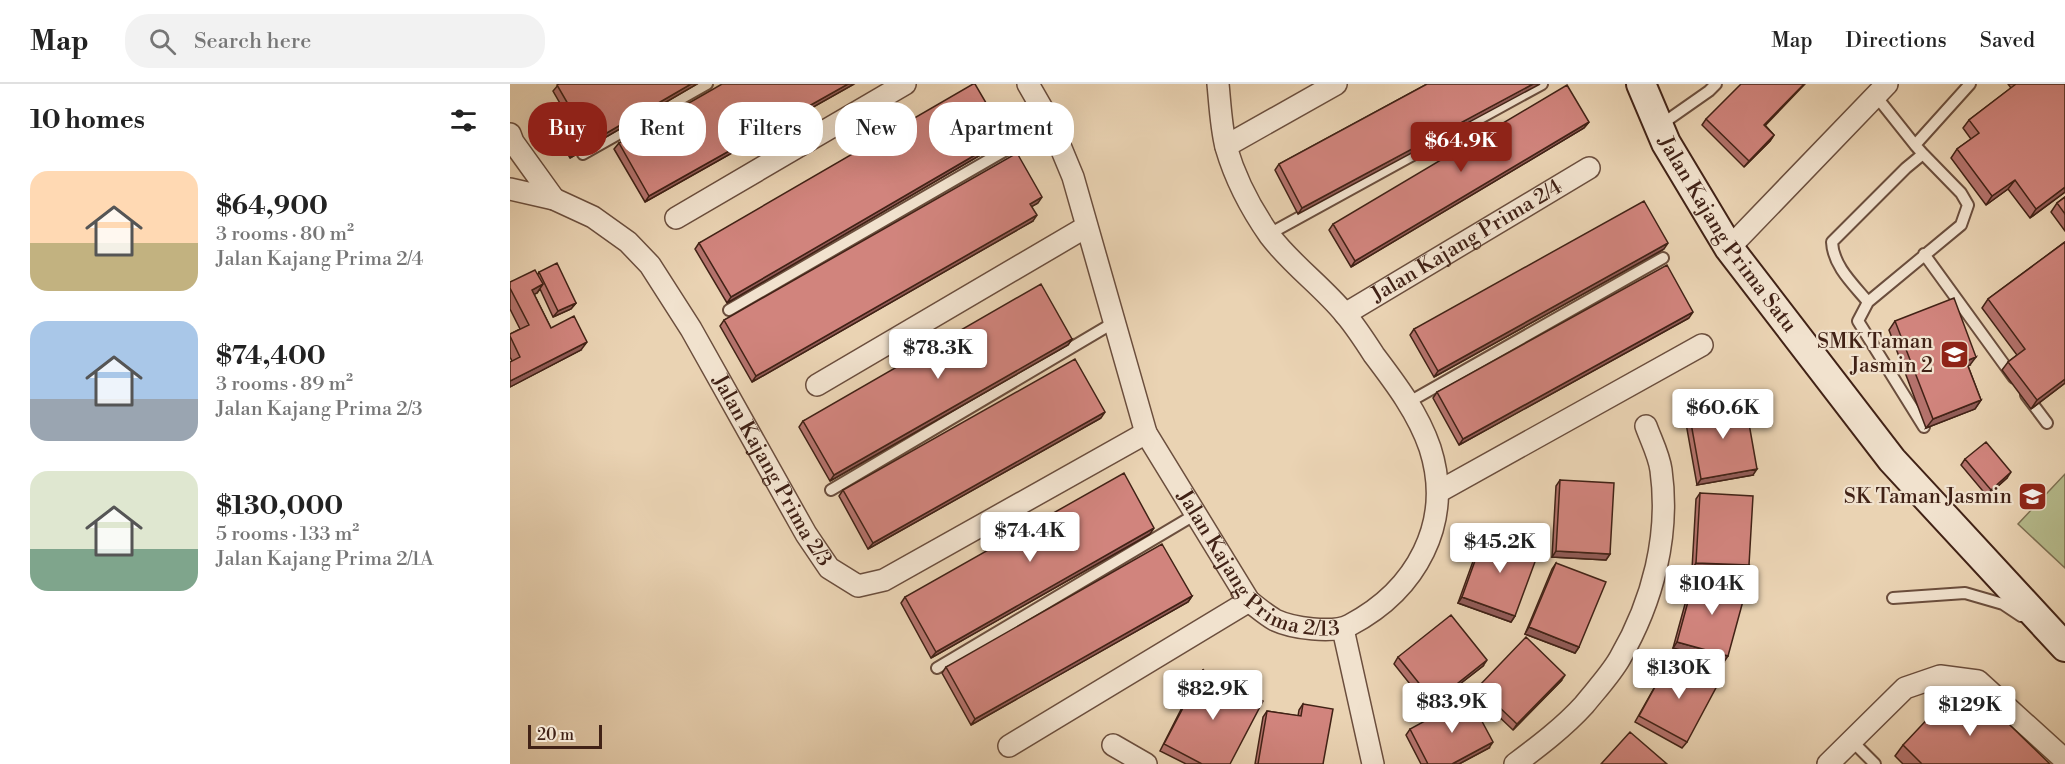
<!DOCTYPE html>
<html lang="en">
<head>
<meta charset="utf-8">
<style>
  :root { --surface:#fff; --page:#f2f2f2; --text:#222; --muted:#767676; --line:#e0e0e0; --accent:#8f2418 }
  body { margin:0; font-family:"Libre Bodoni",serif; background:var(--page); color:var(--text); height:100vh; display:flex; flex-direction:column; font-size:22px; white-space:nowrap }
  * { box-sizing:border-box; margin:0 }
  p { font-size:20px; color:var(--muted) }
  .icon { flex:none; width:33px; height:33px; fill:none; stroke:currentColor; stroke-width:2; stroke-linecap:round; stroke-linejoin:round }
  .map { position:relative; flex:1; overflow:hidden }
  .side { display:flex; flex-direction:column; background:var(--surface); width:510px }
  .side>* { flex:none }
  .banner { position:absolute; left:18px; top:18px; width:570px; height:54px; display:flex; gap:12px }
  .scale { position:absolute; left:18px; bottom:15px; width:74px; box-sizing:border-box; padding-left:6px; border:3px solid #412216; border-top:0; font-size:16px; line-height:21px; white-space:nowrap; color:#412216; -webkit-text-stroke:4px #f1e2ce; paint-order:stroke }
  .price { position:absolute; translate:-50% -51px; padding:0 14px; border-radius:6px; background:#fff; color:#222; font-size:20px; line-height:39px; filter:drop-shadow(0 2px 3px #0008) }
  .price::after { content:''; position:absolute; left:50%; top:36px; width:18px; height:14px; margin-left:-9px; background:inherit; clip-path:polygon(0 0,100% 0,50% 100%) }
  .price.on { background:var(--accent); color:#fff }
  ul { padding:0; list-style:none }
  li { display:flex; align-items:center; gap:18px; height:150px; padding:0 30px }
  li span { display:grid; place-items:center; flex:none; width:168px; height:120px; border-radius:18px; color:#555 }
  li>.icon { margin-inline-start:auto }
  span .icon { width:72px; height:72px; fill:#fffc; stroke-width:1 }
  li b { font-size:26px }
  h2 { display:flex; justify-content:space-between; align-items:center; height:72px; padding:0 30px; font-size:26px }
  .tag { padding:0 21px; border-radius:24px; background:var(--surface); box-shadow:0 6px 24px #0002; font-size:21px; line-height:54px }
  .tag.on { background:var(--accent); color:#fff }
  header { display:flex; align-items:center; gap:36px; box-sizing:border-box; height:84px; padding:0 30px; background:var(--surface); border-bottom:2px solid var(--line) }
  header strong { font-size:28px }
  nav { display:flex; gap:33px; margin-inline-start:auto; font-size:21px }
  .search { width:420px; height:54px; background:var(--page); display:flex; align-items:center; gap:15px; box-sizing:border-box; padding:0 21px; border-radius:24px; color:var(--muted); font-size:22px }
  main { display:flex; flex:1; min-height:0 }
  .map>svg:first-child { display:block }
</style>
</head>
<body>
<header>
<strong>Map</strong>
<div class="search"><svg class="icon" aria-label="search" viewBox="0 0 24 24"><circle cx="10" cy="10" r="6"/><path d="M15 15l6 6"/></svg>Search here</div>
<nav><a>Map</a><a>Directions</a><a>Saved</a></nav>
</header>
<main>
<section class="side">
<h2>10 homes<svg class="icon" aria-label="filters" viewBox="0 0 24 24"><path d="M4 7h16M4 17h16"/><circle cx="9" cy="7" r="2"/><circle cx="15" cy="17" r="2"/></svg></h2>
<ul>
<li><span style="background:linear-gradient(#ffd9b3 60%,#c2b280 0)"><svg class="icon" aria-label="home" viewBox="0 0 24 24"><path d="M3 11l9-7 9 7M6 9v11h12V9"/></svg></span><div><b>$64,900</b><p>3 rooms · 80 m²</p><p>Jalan Kajang Prima 2/4</p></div></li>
<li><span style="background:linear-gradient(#a9c7e8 65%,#9aa5b1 0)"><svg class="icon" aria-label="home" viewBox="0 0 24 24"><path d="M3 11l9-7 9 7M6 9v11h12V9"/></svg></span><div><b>$74,400</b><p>3 rooms · 89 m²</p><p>Jalan Kajang Prima 2/3</p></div></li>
<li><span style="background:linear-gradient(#dfe7d0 65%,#7fa58c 0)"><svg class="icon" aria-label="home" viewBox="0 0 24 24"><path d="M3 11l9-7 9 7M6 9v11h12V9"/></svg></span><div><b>$130,000</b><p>5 rooms · 133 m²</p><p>Jalan Kajang Prima 2/1A</p></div></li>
</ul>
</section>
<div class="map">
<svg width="1555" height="680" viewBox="0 0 1555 680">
  <rect width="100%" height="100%" fill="#ead3b3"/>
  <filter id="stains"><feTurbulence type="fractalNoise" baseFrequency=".00333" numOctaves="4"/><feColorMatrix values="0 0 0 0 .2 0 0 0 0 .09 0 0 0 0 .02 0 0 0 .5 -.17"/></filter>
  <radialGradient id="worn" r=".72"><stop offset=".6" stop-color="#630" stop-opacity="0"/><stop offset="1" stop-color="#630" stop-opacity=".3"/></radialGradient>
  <path fill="#b6bc8d" stroke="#7c6f52" stroke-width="1.5" d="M1555,390V484L1508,440Z"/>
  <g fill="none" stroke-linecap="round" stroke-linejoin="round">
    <defs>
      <path id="lane" d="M1366,12L1405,61L1460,0
        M1149,42L1199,7L1206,0
        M73,70L197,0
        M1413,70L1451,109L1458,121L1451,141L1358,218L1348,237L1414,343
        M759,150L1032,0
        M1414,170L1504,294
        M1358,218C1344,201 1323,182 1322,158L1396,84L1413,70L1405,61
        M219,226L541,40
        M1516,311L1537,339
        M899,318L1153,174
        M321,406L603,239
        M1383,514L1455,509L1493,520L1511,532
        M427,584L686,430
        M1341,656L1365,680"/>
      <g id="street">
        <path id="s1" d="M518,0L541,40L563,93L636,349L739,517C747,523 756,531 765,536C782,544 823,550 840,541C906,506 944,439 920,364C908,329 886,300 864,271C855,257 846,243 835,230C812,202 782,181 760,152C741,125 725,94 716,63C711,43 710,20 708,0"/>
        <path d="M0,50L3,58L44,115"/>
        <path d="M716,62L826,0"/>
        <path id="s2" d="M0,105L44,115L83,133L118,158L140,181L181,245L296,450L319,484L348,502L374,496L636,349"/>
        <path d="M166,134L395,0"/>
        <path d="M1219,164L1377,0"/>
        <path id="s3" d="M835,230L1079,84"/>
        <path d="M307,301L576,143"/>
        <path d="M928,408L1192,261"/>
        <path d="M833,545L863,680"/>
        <path d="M603,661L636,680"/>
        <path d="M499,662L739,517"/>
        <path d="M1005,680C1029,662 1054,643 1074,621C1086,606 1101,590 1110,574C1143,517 1160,451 1151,386C1149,371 1141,356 1136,342"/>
        <path d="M1318,680L1395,604L1430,592L1468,597L1555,676"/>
      </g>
      <g id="secondary">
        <path id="s4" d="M1131,0L1156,59L1219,164L1382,376L1555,563"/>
      </g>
    </defs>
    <use href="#lane" stroke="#6b4e3d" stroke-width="14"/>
    <use href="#street" stroke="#6b4e3d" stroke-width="24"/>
    <use href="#secondary" stroke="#412216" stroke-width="32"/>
    <use href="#lane" stroke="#f1e2ce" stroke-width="10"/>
    <use href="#street" stroke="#f1e2ce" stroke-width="21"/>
    <use href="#secondary" stroke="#f1e2ce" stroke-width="28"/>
  </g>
  <path fill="#b4726c" stroke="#412216" stroke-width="1.5" d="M49,0H187L60,74L44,47L48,41L59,35L43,7Z
    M344,0L135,118L104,65L109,59Z
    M917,0L788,130L765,86L769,80Z
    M1498,0H1555V108L1520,134L1498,105L1476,121L1441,74L1447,65L1461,55L1453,44L1459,36L1501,4Z
    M1196,35L1255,41L1264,51L1260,57L1234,83L1192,41Z
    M1079,38L1074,44L841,183L819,146L823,140Z
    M491,59L217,219L185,165L189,159Z
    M1555,113V147L1541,128L1547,119Z
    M528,119L522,122L523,137L242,298L210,242L214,236Z
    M1555,158V299L1521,325L1492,286L1498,278L1507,271L1472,224L1478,215Z
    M1154,165L924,293L900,251L904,245Z
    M29,188L66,219L61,225L43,233L30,205L27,209L24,210L41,244L71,266L0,303V278L2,277L0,273V250L10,245L0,225V198L28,190Z
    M1179,234L949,361L923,314L927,308Z
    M1385,237L1460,281L1458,282L1471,316L1465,325L1416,344L1379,246Z
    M562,255L558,261L320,397L289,343L293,337Z
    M1179,328L1243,391L1187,401L1175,334Z
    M591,334L358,465L329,412L333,406Z
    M1455,375L1497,394L1477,412L1451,381Z
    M1050,396L1100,470L1096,476L1042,473L1046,402Z
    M1190,409L1239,481L1235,487L1182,485L1186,415Z
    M975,449L1005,532L1001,538L948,519L971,455Z
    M640,450L421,574L391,519L395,513Z
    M1046,479L1069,563L1065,569L1015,550L1042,485Z
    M1185,492L1214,578L1163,564L1181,498Z
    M682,512L678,518L461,641L432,589L436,583Z
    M888,573L973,582L919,624L884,580Z
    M1161,574L1177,658L1172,664L1125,638Z
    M693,586L720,680H676L650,667L688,592Z
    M1051,597L1003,646L964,609L968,603Z
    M793,620L813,680H745L753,633L757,627L788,632L789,626Z
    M900,645L979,664L949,680H911L896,651Z
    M1393,661L1540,680H1393L1385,672Z"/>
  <path fill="#925c58" stroke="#412216" stroke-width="1.5" d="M181,0H187L60,74L64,68Z
    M338,0H344L135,118L139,112Z
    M1023,0H1030L788,130L792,124Z
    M1294,0H1295L1250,47L1254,41Z
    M1079,38L1074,44L841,183L845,177Z
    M1264,51L1260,57L1234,83L1239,77Z
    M496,53L491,59L217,219L221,213Z
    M1505,96L1498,105L1476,121L1482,112Z
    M1555,103V108L1520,134L1526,125Z
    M532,113L528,119L516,126L520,120Z
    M527,131L523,137L242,298L246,292Z
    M1158,159L1154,165L924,293L928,287Z
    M33,200L27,209L15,215L22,206Z
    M66,219L61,225L43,233L48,227Z
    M1183,228L1179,234L949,361L953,355Z
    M562,255L558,261L320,397L324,391Z
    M77,258L71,266L0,303V297Z
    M1466,273L1460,281L1450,285L1456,277Z
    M1555,295V299L1521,325L1527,316Z
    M1471,316L1465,325L1416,344L1423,335Z
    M595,328L591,334L358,465L363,459Z
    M1247,385L1243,391L1187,401L1191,395Z
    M1501,388L1497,394L1477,412L1481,406Z
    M644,444L640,450L421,574L426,568Z
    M1046,467L1100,470L1096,476L1042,473Z
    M1186,479L1239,481L1235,487L1182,485Z
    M682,512L678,518L461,641L465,635Z
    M952,513L1005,532L1001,538L948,519Z
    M1019,543L1069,563L1065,569L1015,550Z
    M1167,558L1218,572L1214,578L1163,564Z
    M977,576L973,582L919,624L924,618Z
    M1055,591L1051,597L1003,646L1007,640Z
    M983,658L979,664L949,680H942Z"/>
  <path fill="#d1847d" stroke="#412216" stroke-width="1.5" d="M49,0H181L64,68L48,41L65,32L47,1Z
    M212,0H338L139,112L109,59Z
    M463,0H465L496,53L221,213L189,159Z
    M917,0H1023L792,124L769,80Z
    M1231,0H1294L1254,41L1264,51L1239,77L1196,35Z
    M1506,0H1555V103L1526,125L1505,96L1482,112L1447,65L1469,49L1459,36Z
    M1057,1L1079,38L845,177L823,140Z
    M507,69L532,113L520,120L527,131L246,292L214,236Z
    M1555,113V130L1547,119Z
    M1134,117L1158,159L928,287L904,245Z
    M1555,158V295L1527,316L1498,278L1515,265L1478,215Z
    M47,179L66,219L48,227L29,188Z
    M1157,181L1183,228L953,355L927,308Z
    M25,186L33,200L22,206L41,244L64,232L77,258L0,297V278L10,273L0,252V250L19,241L0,204V198Z
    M531,200L562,255L324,391L293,337Z
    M1444,214L1466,273L1456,277L1471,316L1423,335L1385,237Z
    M565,275L595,328L363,459L333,406Z
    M1235,317L1247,385L1191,395L1179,328Z
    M1476,358L1501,388L1481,406L1455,375Z
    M614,389L644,444L426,568L395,513Z
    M1050,396L1104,399L1100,470L1046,467Z
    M1190,409L1243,412L1239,481L1186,479Z
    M975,449L1029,467L1005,532L952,513Z
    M652,460L682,512L465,635L436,583Z
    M1046,479L1096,498L1069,563L1019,543Z
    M1185,492L1236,506L1218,572L1167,558Z
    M941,531L977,576L924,618L888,573Z
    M1016,553L1055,591L1007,640L968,603Z
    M1161,574L1208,600L1177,658L1129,632Z
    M693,586L753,617L720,680H692L654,660Z
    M1441,610L1472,614L1540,680H1412L1393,661Z
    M959,613L983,658L942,680H918L900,645Z
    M793,620L823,625L813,680H748L757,627L791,632Z
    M1120,648L1157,680H1091Z"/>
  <defs>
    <symbol id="school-square" viewBox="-11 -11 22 22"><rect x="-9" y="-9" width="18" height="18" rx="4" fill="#8f2418" stroke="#f1e2ce"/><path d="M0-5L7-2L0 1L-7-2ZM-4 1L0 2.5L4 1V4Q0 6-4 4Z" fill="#fff"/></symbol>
  </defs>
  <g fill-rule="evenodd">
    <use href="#school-square" x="1428" y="254" width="33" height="33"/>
    <use href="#school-square" x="1506" y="396" width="33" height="33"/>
  </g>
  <g text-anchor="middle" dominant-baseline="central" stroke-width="4.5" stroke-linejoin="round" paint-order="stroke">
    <g font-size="21" fill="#412216" stroke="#f1e2ce">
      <text stroke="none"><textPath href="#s4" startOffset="174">Jalan Kajang Prima Satu</textPath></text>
      <text stroke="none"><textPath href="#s3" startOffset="142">Jalan Kajang Prima 2/4</textPath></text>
      <text stroke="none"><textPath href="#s2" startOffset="402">Jalan Kajang Prima 2/3</textPath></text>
      <text stroke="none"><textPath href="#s1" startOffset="552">Jalan Kajang Prima 2/13</textPath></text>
    </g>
    <g font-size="21" fill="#412216" stroke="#f1e2ce" text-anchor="end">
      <text x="1423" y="258">SMK Taman<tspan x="1423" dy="24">Jasmin 2</tspan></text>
      <text x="1502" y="413">SK Taman Jasmin</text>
    </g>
  </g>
  <rect width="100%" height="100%" filter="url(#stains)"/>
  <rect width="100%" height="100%" fill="url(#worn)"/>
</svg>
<div class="scale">20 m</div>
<b class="price on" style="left:951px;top:89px">$64.9K</b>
<b class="price" style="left:428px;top:296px">$78.3K</b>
<b class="price" style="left:1213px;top:356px">$60.6K</b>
<b class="price" style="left:520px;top:479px">$74.4K</b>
<b class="price" style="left:990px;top:490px">$45.2K</b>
<b class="price" style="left:1202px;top:532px">$104K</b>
<b class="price" style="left:1169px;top:616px">$130K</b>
<b class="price" style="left:703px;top:637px">$82.9K</b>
<b class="price" style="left:942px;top:650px">$83.9K</b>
<b class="price" style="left:1460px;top:653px">$129K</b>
<div class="banner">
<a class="tag on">Buy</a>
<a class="tag">Rent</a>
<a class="tag">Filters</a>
<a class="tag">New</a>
<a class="tag">Apartment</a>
</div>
</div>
</main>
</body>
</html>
